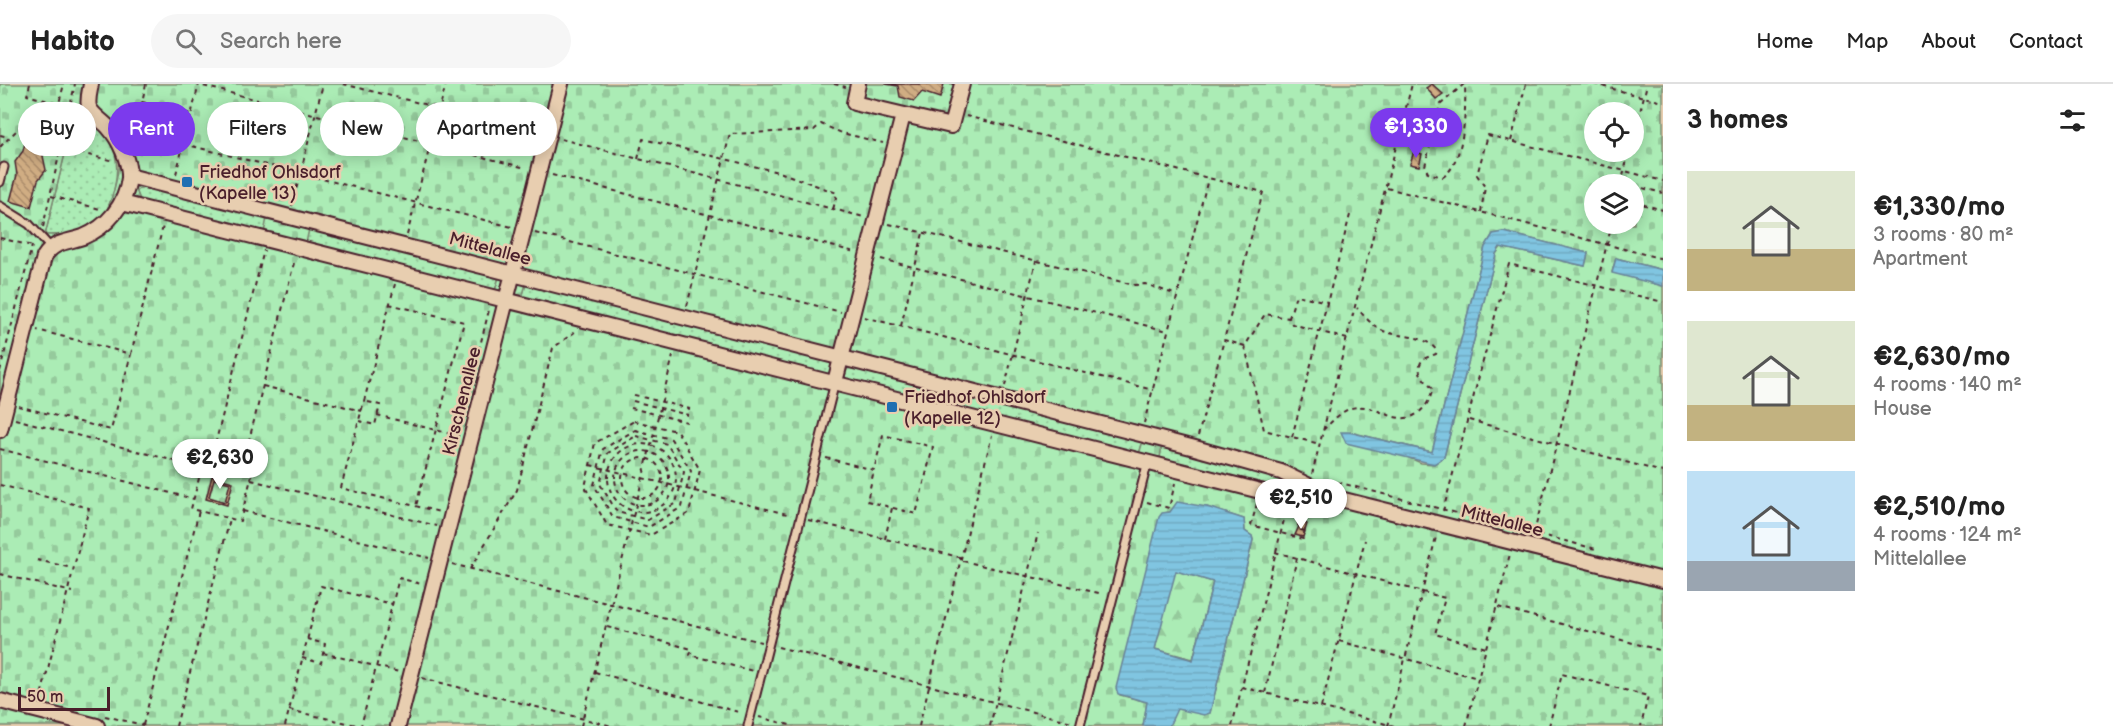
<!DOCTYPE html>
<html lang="en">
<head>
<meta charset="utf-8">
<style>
  :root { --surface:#fff; --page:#f6f6f6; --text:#222; --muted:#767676; --line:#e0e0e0; --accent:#7c3aed }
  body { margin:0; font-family:"Balsamiq Sans",sans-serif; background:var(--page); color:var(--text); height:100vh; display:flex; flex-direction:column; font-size:22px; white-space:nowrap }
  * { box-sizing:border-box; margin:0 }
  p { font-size:20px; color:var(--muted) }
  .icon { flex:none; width:33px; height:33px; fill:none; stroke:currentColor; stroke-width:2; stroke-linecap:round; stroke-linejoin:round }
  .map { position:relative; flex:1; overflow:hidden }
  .panel { display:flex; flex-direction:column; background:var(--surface); width:450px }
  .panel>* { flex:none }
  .guide { position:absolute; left:18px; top:18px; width:570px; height:54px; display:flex; gap:12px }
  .buttons { position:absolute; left:1584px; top:18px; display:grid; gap:12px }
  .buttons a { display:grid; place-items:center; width:60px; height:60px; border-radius:50%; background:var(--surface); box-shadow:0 3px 15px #0003; font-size:30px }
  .scale { position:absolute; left:18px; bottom:15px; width:92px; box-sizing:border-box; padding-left:6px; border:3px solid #4a1f2b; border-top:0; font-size:16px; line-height:21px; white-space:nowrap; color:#4a1f2b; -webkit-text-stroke:4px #e8ceb0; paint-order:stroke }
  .price { position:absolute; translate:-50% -51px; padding:0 14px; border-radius:21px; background:#fff; color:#222; font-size:20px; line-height:39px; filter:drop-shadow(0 2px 3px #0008) }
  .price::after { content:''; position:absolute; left:50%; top:36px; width:18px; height:14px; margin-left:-9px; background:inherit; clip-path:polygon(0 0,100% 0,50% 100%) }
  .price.on { background:var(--accent); color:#fff }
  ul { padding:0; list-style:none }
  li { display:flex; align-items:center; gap:18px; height:150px; padding:0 24px }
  li span { display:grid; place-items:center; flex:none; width:168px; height:120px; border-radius:0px; color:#555 }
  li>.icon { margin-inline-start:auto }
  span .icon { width:72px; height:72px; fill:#fffc; stroke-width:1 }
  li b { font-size:26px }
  h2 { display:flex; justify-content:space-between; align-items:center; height:72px; padding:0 24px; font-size:26px }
  .chip { padding:0 21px; border-radius:27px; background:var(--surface); box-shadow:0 3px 15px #0003; font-size:21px; line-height:54px }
  .chip.on { background:var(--accent); color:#fff }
  header { display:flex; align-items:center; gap:36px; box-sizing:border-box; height:84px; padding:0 30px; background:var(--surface); border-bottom:2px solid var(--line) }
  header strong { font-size:28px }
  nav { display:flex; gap:33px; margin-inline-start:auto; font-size:21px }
  .search { width:420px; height:54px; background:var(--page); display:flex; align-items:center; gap:15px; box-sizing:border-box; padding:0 21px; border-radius:33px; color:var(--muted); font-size:22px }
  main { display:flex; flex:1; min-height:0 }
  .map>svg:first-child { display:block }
</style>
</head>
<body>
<header>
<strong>Habito</strong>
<div class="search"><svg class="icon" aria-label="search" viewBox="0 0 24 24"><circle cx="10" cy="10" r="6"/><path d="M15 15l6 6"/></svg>Search here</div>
<nav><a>Home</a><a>Map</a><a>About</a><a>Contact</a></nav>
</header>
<main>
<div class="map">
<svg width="1663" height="642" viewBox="0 0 1663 642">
  <defs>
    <pattern id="grass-dots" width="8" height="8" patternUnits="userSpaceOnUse" patternTransform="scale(1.5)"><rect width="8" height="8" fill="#abecb5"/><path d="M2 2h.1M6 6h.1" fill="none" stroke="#95ca9c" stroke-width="1.8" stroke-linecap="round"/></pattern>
    <pattern id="forest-firs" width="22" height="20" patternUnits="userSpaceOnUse" patternTransform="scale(1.5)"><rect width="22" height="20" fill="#abecb5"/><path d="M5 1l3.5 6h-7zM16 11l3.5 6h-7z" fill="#95ca9c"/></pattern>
    <pattern id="cemetery-stones" width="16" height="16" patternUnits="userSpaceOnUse" patternTransform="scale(1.5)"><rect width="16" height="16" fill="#abecb5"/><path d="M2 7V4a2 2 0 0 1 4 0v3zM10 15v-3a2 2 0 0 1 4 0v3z" fill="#95ca9c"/></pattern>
    <pattern id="water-rules" width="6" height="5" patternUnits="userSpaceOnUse" patternTransform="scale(1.5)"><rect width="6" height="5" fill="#80c5e1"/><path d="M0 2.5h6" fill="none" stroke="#70a9c1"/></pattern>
    <pattern id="building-back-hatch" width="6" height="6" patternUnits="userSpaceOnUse" patternTransform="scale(1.5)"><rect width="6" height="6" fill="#d0ad83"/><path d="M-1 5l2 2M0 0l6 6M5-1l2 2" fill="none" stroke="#ab8c6b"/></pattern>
  </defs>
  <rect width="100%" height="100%" fill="#e8ceb0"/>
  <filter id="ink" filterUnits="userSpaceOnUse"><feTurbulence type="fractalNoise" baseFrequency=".0167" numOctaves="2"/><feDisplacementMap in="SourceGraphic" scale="12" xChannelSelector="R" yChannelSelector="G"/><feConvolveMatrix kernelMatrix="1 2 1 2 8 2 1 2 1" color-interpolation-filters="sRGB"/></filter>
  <g filter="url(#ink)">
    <path fill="url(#grass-dots)" stroke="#7a8670" stroke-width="1.5" d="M75,28C110,46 123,68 114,106C110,120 106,133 94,141C80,152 61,151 45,151Z
      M146,103L268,134L264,149L140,116L136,106Z
      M309,145L499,193L495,207L305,159Z
      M526,199L834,278L831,293L522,214Z
      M848,281L1143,357L1139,371L844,295Z
      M1162,361L1280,392L1284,398L1271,402L1159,374Z"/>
    <path fill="url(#forest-firs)" stroke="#7a8670" stroke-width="1.5" d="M1177,487L1213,498L1193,575L1155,565L1174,488Z"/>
    <path fill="url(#cemetery-stones)" stroke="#7a8670" stroke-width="1.5" fill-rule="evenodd" d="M0,0H1663V186L1616,174L1612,188L1663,202V642H1169L1176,625L1210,629L1253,456L1252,452L1245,447L1244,435L1207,423L1173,425L1170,428L1164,429L1120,611L1147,618L1143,642H0ZM1594,28H1634V68H1594ZM75,29C93,36 113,54 118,74C120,84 116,97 114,106C110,120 106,132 94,141C80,152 61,151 45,151ZM1594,100H1634V140H1594ZM146,103L267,134L264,149L140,116L136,106ZM309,145L499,193L495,207L306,159ZM1504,148L1588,169L1585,182L1501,163L1496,170L1444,373L1434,380L1421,379L1350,348L1432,368L1485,163L1493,150ZM526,200L834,279L830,292L522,214ZM848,282L1143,357L1139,370L844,295ZM1162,361L1280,392L1284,398L1271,402L1160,374Z"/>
    <path fill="url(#water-rules)" stroke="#6a8398" stroke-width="1.5" fill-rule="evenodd" d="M1504,148L1588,169L1585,182L1500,163L1496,170L1444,373L1434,380L1346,359L1341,348H1349L1432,368L1485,163L1493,150Z
      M1616,174L1663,186V202L1612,189Z
      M1177,418L1207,423L1244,435L1245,447L1252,452L1253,456L1210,629L1204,631L1177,625L1169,642H1143L1147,618L1118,610L1116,604L1159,433L1162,429L1170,428ZM1176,487L1213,498L1193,576L1155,565Z"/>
    <path fill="url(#building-back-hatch)" stroke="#4a1f2b" stroke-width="1.5" fill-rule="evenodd" d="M885,0H944L940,14L922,8L914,17L900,13L898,2Z
      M1432,0L1443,10L1436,15L1426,4Z
      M30,39L51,44L43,72L46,86L38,96L31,123L10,117L17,91L15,78L23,67Z
      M1414,67L1422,70L1419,82L1410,80Z
      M212,392L233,398L227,421L206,415ZM214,395L230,399L225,418L209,413Z
      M1301,438L1307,440L1303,453L1295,451Z"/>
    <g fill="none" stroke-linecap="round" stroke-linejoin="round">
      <defs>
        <path id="service" d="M0,98L4,83
          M0,122L29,140L50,163
          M748,642L835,298
          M1080,642L1148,377"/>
        <path id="minor" d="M858,0L854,19L951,42L962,0
          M129,92L1195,364L1281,388L1332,413
          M122,119L1272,410L1290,413H1332L1663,496
          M835,298L903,31
          M0,346L44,173C54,157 66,159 83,153C107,143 126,121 129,94C130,78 119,55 108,43C103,37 92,31 89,23C87,15 90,7 91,0
          M0,617L97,642
          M398,642L561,0"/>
      </defs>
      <use href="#service" stroke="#4a1f2b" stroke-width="11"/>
      <use href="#minor" stroke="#4a1f2b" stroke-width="18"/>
      <path stroke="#4a1f2b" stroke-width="2" stroke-dasharray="4.5 4.5" stroke-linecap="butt" d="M30,0L27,11L59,20
        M146,0L142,18L191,30
        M195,0L526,84
        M343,0L536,48
        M834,0L846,3
        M1464,0L1440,21L1425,82L1428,89L1443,93C1465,78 1466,24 1465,0
        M1594,0L1663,18
        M966,32L1263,108L1224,256L1245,262L1265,230L1289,234L1292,240L1347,255
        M53,43L64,0
        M0,51L9,53
        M1634,52L1647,0
        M561,55L864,133
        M1511,57L1526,0
        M184,60L512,143
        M0,63L26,37L66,46
        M62,65L114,77
        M638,75L643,55L782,89L837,109L833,126
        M176,90L199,0
        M552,91L855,168
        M1622,98L1629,100
        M1621,100L1629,68
        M1634,102L1663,109
        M1387,104L1663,175
        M51,112L100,125
        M1634,118L1663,126
        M292,122L323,0
        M1481,128L1485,103L1477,91L1488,51L1663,97
        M889,140L1134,201L1145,200L1177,211
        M43,143L75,0
        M535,149L841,228
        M407,151L446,0
        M0,154L32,162
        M881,175L1168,247
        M395,200L341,404L440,428
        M389,220L464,238L416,422
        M687,222L730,50L814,46L821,40L842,49L883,59
        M864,233L1153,306
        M1289,234L1296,211L1328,218
        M901,242L923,149
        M1245,262L1264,346L1320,360
        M131,270L163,142
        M0,287L32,162
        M263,302L362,327
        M1005,302L1036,177
        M468,310L489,226
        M634,311L690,325
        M633,317L688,331
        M18,322L111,346L131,270L37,246
        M631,324L687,338
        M377,331L459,352
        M15,335L202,384
        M1469,336L1663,388
        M359,337L375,341L380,321L364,317
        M634,337L677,347L700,386L689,429L651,451L607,441L585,403L595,359Z
        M1144,339L1208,95
        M635,346L671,355L691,387L682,423L649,443L613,433L594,401L603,365Z
        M1323,346C1333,337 1343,324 1357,323C1381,320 1403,351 1426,321C1430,315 1432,310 1432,304C1424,295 1414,287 1423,275L1436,270L1437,267C1425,250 1404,254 1386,248C1374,244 1365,233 1357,224
        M636,352L667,360L684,388L676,419L648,436L617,428L600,400L608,369Z
        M1198,352L1224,256
        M1292,353L1350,131
        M608 394a34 34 0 1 1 68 0a34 34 0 1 1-68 0Z
        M0,365L194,415
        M615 394a27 27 0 1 1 54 0a27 27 0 1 1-54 0Z
        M622 394a20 20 0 1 1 40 0a20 20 0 1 1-40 0Z
        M826,374L874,386L867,417L916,430L933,363L883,351L874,386
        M204,375L253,387L240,437L191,425Z
        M211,377L264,166
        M590,381L791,431
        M242,384L295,175
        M1312,390L1412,0
        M251,396L437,442
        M1329,396L1596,465
        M0,401L89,424L40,616
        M1147,418L1169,424L1175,399
        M1257,420L1251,441L1303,455L1306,441
        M243,427L429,474
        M1443,427L1509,180L1663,218
        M1285,429L1307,435L1306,438L1298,436V445L1305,447
        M808,436L963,474
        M1534,449L1612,140
        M885,455L892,424
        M1275,468L1445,514L1435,550L1486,564
        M37,476L72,484
        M963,477L1103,510
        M452,480L761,558
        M470,485L517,406L553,264L576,247
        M0,490L72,508
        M1498,523L1663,567
        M607,543L692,565L690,571L753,587
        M1339,557L1478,594
        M778,563L1072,638
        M323,569L399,588
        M302,574L321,579L325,560L307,555
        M595,588L742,629
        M422,594L612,642
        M1242,603L1394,642
        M1265,609L1297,474
        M1321,623L1365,456
        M289,626L361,642L399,494L421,500
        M105,632L147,642
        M759,633L794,642
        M143,641L199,427
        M176,642L230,435
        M285,642L321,502L392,520
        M581,642L673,272
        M919,642L992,351
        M990,642L1038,449
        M1232,642L1287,424
        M1388,642L1436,453
        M1466,642L1510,470
        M1549,642L1562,590L1648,612L1641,642"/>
      <use href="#service" stroke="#e8ceb0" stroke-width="7"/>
      <use href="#minor" stroke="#e8ceb0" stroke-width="14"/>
    </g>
  </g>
  <g fill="#1f6fb2" stroke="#e8ceb0" stroke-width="2">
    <rect x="181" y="92" width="12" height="12" rx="3"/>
    <rect x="886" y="317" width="12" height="12" rx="3"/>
  </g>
  <g text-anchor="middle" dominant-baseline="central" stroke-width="5" stroke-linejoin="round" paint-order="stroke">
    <g font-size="18" fill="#4a1f2b" stroke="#e8ceb0" text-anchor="start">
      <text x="199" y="88">Friedhof Ohlsdorf<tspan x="199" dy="21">(Kapelle 13)</tspan></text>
      <text x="904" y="313">Friedhof Ohlsdorf<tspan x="904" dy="21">(Kapelle 12)</tspan></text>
    </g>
    <g font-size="18" fill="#4a1f2b" stroke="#e8ceb0">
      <text transform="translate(490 165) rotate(15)">Mittelallee</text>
      <text transform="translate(462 317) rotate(-76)">Kirschenallee</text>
      <text transform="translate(1502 437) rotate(14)">Mittelallee</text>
    </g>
  </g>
</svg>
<div class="buttons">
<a><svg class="icon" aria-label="locate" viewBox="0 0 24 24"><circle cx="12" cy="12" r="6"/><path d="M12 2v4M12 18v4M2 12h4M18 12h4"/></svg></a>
<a><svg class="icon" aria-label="layers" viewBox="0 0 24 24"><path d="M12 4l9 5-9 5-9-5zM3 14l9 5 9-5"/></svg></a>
</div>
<div class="scale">50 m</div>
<b class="price on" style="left:1416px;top:75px">€1,330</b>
<b class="price" style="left:220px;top:406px">€2,630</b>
<b class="price" style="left:1301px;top:446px">€2,510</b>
<div class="guide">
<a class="chip">Buy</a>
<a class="chip on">Rent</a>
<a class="chip">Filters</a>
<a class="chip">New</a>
<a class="chip">Apartment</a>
</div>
</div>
<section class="panel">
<h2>3 homes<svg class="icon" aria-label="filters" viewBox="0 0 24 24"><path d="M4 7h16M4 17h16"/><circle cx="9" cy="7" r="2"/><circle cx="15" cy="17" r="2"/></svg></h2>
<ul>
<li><span style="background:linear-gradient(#dfe7d0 65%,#c2b280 0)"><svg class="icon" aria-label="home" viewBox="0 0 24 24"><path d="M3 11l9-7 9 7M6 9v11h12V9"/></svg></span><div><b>€1,330/mo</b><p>3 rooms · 80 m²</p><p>Apartment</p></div></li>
<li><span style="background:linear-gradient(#dfe7d0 70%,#c2b280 0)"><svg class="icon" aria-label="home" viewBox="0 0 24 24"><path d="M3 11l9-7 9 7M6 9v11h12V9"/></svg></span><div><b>€2,630/mo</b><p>4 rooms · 140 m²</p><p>House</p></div></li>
<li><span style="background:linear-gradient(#bfe0f5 75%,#9aa5b1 0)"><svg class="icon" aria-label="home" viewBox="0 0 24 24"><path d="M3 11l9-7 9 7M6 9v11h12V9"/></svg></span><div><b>€2,510/mo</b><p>4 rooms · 124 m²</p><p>Mittelallee</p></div></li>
</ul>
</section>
</main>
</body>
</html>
